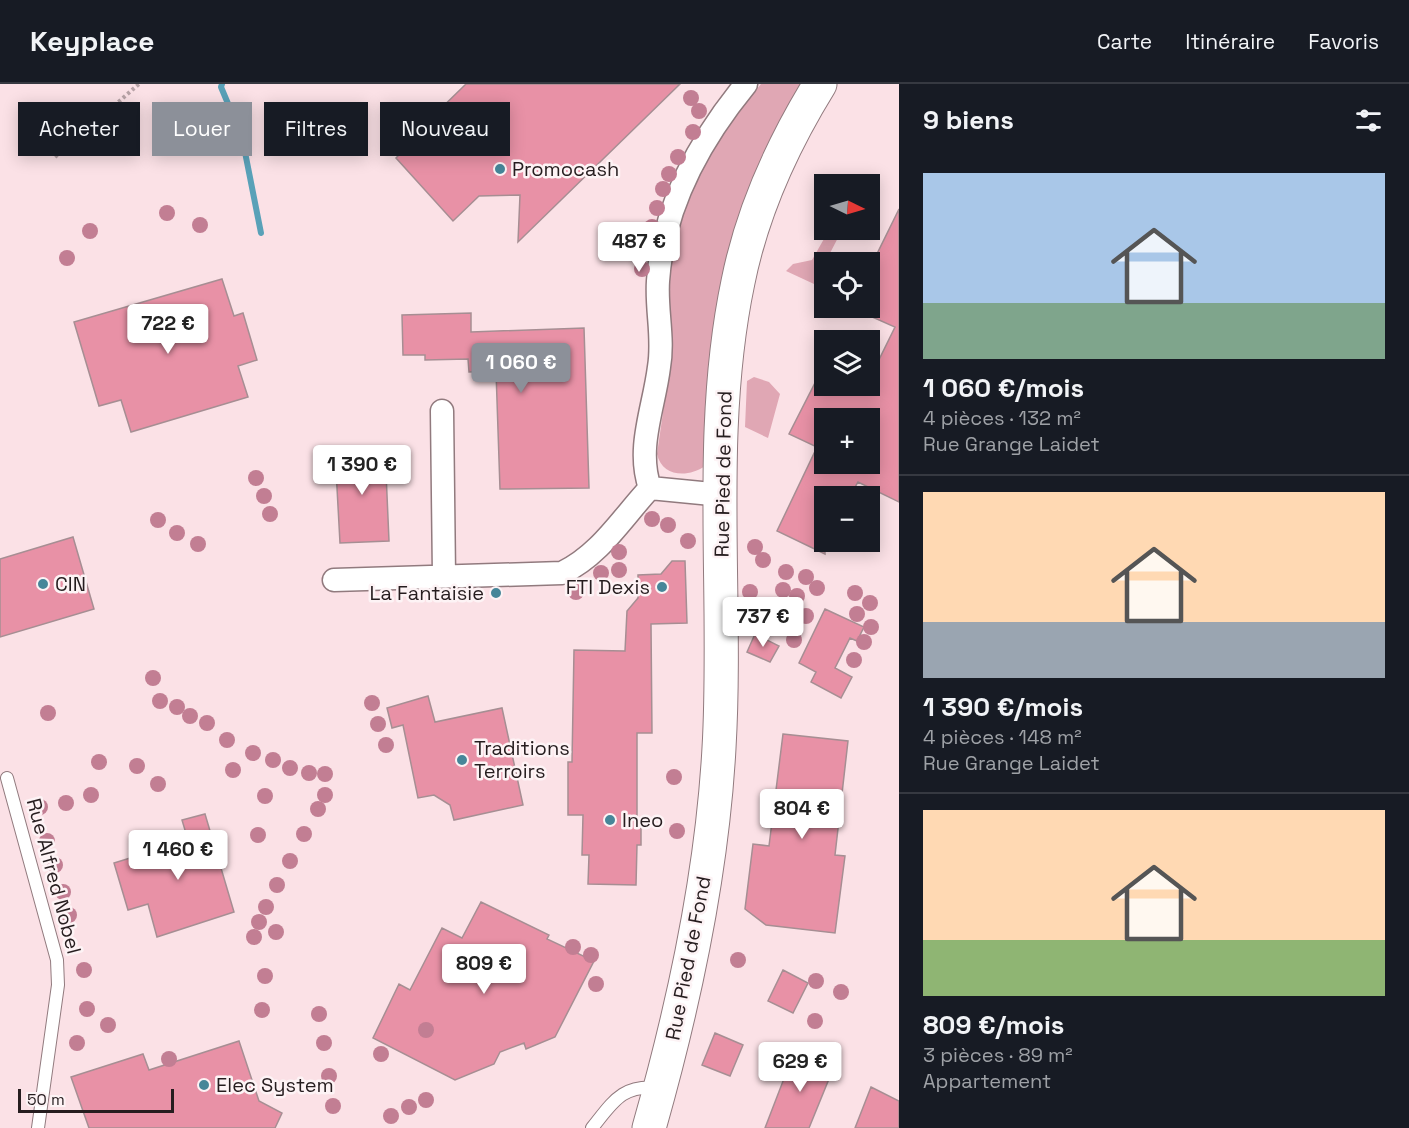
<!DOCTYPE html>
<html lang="fr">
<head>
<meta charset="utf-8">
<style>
  :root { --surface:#171b24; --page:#20242c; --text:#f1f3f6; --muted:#9ea1a6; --line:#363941; --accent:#8c9099 }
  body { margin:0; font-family:"Space Grotesk",sans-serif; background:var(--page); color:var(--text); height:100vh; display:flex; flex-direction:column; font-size:22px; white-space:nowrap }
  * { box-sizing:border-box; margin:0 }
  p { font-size:20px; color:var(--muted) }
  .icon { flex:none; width:33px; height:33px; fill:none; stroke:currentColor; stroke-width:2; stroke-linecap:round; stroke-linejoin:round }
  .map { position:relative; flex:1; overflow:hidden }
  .drawer { display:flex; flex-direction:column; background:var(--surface); width:510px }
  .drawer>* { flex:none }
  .hud { position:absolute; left:18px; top:18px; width:570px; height:54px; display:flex; gap:12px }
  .needle { width:39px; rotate:95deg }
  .buttons { position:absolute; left:814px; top:90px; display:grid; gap:12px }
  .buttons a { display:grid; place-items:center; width:66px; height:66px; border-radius:0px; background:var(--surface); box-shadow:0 3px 15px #0003; font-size:30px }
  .scale { position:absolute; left:18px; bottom:15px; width:156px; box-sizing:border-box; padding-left:6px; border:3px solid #261d1f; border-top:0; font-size:16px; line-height:21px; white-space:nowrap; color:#261d1f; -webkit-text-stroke:4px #fdf3f5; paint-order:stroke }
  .price { position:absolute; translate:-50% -51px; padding:0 14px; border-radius:6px; background:#fff; color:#222; font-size:20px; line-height:39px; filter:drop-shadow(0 2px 3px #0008) }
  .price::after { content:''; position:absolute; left:50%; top:36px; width:18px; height:14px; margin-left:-9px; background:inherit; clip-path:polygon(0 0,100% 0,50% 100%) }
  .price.on { background:var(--accent); color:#fff }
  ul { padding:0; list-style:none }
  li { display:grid; align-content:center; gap:12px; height:318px; padding:0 24px }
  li+li { border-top:2px solid var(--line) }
  li span { display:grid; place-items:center; height:186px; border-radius:0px; color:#555 }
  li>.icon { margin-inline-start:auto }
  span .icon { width:108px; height:108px; fill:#fffc; stroke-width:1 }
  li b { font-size:26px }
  h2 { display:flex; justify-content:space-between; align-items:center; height:72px; padding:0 24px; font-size:26px }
  .chip { padding:0 21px; border-radius:0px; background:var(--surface); box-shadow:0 3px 15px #0003; font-size:21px; line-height:54px }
  .chip.on { background:var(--accent); color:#fff }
  header { display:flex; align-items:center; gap:36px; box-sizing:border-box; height:84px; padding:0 30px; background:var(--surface); border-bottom:2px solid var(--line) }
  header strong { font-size:28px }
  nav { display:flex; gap:33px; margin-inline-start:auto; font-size:21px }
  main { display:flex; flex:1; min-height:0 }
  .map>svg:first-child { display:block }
</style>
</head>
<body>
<header>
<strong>Keyplace</strong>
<nav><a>Carte</a><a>Itinéraire</a><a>Favoris</a></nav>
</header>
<main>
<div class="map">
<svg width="899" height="1044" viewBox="0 0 899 1044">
  <rect width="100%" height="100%" fill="#fbe1e6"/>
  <path fill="#e0a7b4" d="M761,0H803L705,382C688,394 662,393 657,370L672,266L668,190L684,120L721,48Z
    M829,146H842L814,200L786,187L793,180L812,176Z
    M754,293L769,298L780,310L768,354L745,343L747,297Z"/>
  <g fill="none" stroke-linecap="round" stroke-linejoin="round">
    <path stroke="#59a1b8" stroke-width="6" d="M222,0L221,3L242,53L261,149"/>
  </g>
  <path fill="#e891a6" stroke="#a68e93" stroke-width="1.5" fill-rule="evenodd" d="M466,0H680L518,158L520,111L479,112L453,137L396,74L428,41L426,39Z
    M899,125V418L858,398L850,412H825V470L777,447L817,363L789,350L817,295L825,302H870V294L895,243L870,232V184ZM825,334H870V380H825Z
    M222,195L234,232L243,229L257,276L238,282L248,313L131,348L121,316L99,322L74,238Z
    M471,229V248L584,244L589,404L500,405L496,287L469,288L468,275L425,276V271H403L402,231Z
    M385,365L389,457L340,459L335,367Z
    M73,453L94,525L0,553V475Z
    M672,477H685L687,539L651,540L652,649H637V741H641V761H637L636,801L588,800L589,771H582L583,731H568V678H572L574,566L625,567L627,527L638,514V491L661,490Z
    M825,525L864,543L857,557L850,554L835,584L852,593L841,614L811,598L816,588L799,579Z
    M755,550L779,562L770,578L747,568Z
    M428,612L435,638L502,624L523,721L454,736L450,721L434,711L418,714L403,641L392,644L387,624Z
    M783,650L848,657L835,771L845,772L835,849L766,841L745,825L753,760L769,762Z
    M205,730L234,828L157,853L148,820L128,826L114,779L188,756L182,736Z
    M481,818L549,851L547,855L594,877L555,953L526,965L524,959L500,968L494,980L455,996L373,954L399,900L410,906L442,844L462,854Z
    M783,886L808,899L793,929L768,917Z
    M715,949L743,961L730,992L702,981Z
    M239,957L259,1017L282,1029L275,1044H89L71,993L143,970L149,986Z
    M795,966L833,985L809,1044H765Z
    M871,1003L899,1017V1044H855Z"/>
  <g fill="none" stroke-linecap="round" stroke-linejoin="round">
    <defs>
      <path id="lane" d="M7,694L57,876L58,901L38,1044
        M592,1044C613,1018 622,1000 659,1004"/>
      <path id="street" d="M442,327L444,492
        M650,404C636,364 654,324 659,283C664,254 656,226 658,197C663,123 700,56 746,0
        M334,496L562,489C600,471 622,434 650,404L722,411"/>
      <path id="secondary" d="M649,1044C684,921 712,792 719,664C728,510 706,350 738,198C752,128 783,60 820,0"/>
    </defs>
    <use href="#lane" stroke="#917a7e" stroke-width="14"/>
    <use href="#street" stroke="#917a7e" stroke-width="25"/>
    <use href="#secondary" stroke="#917a7e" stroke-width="35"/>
    <path stroke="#b7a2a6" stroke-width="4" stroke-dasharray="3 3" stroke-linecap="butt" d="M55,73L139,0"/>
    <use href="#lane" stroke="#fff" stroke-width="12"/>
    <use href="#street" stroke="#fff" stroke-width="22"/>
    <use href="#secondary" stroke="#fff" stroke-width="33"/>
  </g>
  <g fill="#c27e93">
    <circle cx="691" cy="14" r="8"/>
    <circle cx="699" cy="27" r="8"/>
    <circle cx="693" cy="48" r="8"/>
    <circle cx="678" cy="73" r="8"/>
    <circle cx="669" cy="90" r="8"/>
    <circle cx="663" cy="105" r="8"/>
    <circle cx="657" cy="124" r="8"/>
    <circle cx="167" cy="129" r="8"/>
    <circle cx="200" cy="141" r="8"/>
    <circle cx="652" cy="143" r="8"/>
    <circle cx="90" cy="147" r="8"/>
    <circle cx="640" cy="161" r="8"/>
    <circle cx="67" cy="174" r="8"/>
    <circle cx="642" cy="185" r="8"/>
    <circle cx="256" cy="394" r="8"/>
    <circle cx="264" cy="412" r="8"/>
    <circle cx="270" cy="430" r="8"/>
    <circle cx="652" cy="435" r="8"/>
    <circle cx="158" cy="436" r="8"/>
    <circle cx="668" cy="441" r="8"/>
    <circle cx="177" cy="449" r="8"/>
    <circle cx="688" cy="457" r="8"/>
    <circle cx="198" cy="460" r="8"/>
    <circle cx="755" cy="463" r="8"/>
    <circle cx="619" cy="468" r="8"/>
    <circle cx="763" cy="476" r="8"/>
    <circle cx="619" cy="486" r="8"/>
    <circle cx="786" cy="488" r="8"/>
    <circle cx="601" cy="489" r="8"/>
    <circle cx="806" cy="493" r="8"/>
    <circle cx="817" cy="504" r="8"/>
    <circle cx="783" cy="506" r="8"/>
    <circle cx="576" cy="508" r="8"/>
    <circle cx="750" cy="508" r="8"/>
    <circle cx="855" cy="509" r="8"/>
    <circle cx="797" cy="512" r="8"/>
    <circle cx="870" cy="519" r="8"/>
    <circle cx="857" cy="530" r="8"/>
    <circle cx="806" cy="532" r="8"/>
    <circle cx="762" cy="535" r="8"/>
    <circle cx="777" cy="543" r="8"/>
    <circle cx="871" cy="543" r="8"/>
    <circle cx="794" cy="556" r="8"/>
    <circle cx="864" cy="558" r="8"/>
    <circle cx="854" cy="576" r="8"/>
    <circle cx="153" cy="594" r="8"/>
    <circle cx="160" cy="617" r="8"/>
    <circle cx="372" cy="619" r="8"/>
    <circle cx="177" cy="623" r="8"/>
    <circle cx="48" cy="629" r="8"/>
    <circle cx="190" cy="632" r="8"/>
    <circle cx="207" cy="639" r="8"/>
    <circle cx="378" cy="640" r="8"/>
    <circle cx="227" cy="656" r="8"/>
    <circle cx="386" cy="661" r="8"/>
    <circle cx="253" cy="669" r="8"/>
    <circle cx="273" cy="676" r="8"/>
    <circle cx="99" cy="678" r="8"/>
    <circle cx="137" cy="682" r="8"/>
    <circle cx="290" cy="684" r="8"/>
    <circle cx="233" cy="686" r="8"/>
    <circle cx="309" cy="689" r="8"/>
    <circle cx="325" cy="690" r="8"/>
    <circle cx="674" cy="693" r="8"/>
    <circle cx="158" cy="700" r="8"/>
    <circle cx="91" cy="711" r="8"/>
    <circle cx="325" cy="711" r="8"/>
    <circle cx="265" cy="712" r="8"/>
    <circle cx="66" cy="719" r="8"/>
    <circle cx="40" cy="723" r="8"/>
    <circle cx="318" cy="725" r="8"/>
    <circle cx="677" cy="747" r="8"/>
    <circle cx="304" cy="750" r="8"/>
    <circle cx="258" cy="751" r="8"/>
    <circle cx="47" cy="757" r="8"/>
    <circle cx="290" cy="777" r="8"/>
    <circle cx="55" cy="781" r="8"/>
    <circle cx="277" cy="801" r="8"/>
    <circle cx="63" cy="808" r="8"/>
    <circle cx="266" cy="823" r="8"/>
    <circle cx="69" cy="831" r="8"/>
    <circle cx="259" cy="838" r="8"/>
    <circle cx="276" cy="848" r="8"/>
    <circle cx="254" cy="853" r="8"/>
    <circle cx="573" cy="863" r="8"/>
    <circle cx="591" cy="871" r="8"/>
    <circle cx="738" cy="876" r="8"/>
    <circle cx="84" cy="886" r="8"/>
    <circle cx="265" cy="892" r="8"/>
    <circle cx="816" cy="897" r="8"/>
    <circle cx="596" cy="900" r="8"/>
    <circle cx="841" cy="908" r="8"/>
    <circle cx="87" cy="925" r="8"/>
    <circle cx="262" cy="926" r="8"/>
    <circle cx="319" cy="930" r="8"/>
    <circle cx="815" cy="937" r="8"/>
    <circle cx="108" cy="941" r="8"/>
    <circle cx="426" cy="946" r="8"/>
    <circle cx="77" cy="959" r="8"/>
    <circle cx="324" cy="959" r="8"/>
    <circle cx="381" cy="970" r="8"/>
    <circle cx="169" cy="975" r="8"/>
    <circle cx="329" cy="992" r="8"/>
    <circle cx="426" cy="1016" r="8"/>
    <circle cx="333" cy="1022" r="8"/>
    <circle cx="409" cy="1023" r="8"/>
    <circle cx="391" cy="1032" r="8"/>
  </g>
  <g fill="#468699" stroke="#fdf3f5" stroke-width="2">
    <circle cx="500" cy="85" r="6"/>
    <circle cx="43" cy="500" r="6"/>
    <circle cx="662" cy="503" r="6"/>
    <circle cx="496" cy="509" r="6"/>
    <circle cx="462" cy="676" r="6"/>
    <circle cx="610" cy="736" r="6"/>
    <circle cx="204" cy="1001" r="6"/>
  </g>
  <g text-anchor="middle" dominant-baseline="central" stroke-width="5" stroke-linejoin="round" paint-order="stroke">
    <g font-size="20" fill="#261d1f" stroke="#fdf3f5" text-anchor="start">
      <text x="512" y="85">Promocash</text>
      <text x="55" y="500">CIN</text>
      <text x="650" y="503" text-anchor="end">FTI Dexis</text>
      <text x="484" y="509" text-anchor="end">La Fantaisie</text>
      <text x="474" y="664">Traditions<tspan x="474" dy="23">Terroirs</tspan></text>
      <text x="622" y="736">Ineo</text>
      <text x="216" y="1001">Elec System</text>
    </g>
    <g font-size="20" fill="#261d1f" stroke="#fdf3f5">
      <text transform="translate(723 390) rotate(-89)">Rue Pied de Fond</text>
      <text transform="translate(54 792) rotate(75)">Rue Alfred Nobel</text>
      <text transform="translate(688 874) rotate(-79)">Rue Pied de Fond</text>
    </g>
  </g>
</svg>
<div class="buttons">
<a><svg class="needle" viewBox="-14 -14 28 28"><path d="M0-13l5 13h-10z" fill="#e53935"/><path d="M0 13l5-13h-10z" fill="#9ea1a6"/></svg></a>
<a><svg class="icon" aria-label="locate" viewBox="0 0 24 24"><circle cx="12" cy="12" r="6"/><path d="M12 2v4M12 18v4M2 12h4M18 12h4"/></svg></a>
<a><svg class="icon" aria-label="layers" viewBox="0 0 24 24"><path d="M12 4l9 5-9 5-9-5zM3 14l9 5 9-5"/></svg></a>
<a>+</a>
<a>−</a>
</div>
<div class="scale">50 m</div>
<b class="price" style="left:639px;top:189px">487 €</b>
<b class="price" style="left:168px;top:271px">722 €</b>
<b class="price on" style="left:521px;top:310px">1 060 €</b>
<b class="price" style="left:362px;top:412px">1 390 €</b>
<b class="price" style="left:763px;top:564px">737 €</b>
<b class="price" style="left:802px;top:756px">804 €</b>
<b class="price" style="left:178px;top:797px">1 460 €</b>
<b class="price" style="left:484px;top:911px">809 €</b>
<b class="price" style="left:800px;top:1009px">629 €</b>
<div class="hud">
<a class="chip">Acheter</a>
<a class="chip on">Louer</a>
<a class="chip">Filtres</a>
<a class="chip">Nouveau</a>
</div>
</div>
<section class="drawer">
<h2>9 biens<svg class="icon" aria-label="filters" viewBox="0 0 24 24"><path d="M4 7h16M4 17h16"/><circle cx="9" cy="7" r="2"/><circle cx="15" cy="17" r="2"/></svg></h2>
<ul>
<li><span style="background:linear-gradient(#a9c7e8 70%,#7fa58c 0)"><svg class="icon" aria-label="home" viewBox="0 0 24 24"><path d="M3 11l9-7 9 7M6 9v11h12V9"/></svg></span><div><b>1 060 €/mois</b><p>4 pièces · 132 m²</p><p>Rue Grange Laidet</p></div></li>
<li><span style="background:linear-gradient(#ffd9b3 70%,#9aa5b1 0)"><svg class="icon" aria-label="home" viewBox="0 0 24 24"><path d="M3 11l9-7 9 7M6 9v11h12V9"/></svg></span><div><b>1 390 €/mois</b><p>4 pièces · 148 m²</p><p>Rue Grange Laidet</p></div></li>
<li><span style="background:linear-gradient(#ffd9b3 70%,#8fb573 0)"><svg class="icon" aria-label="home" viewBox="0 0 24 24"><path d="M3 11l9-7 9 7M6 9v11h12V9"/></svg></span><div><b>809 €/mois</b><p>3 pièces · 89 m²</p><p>Appartement</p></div></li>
</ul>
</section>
</main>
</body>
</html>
